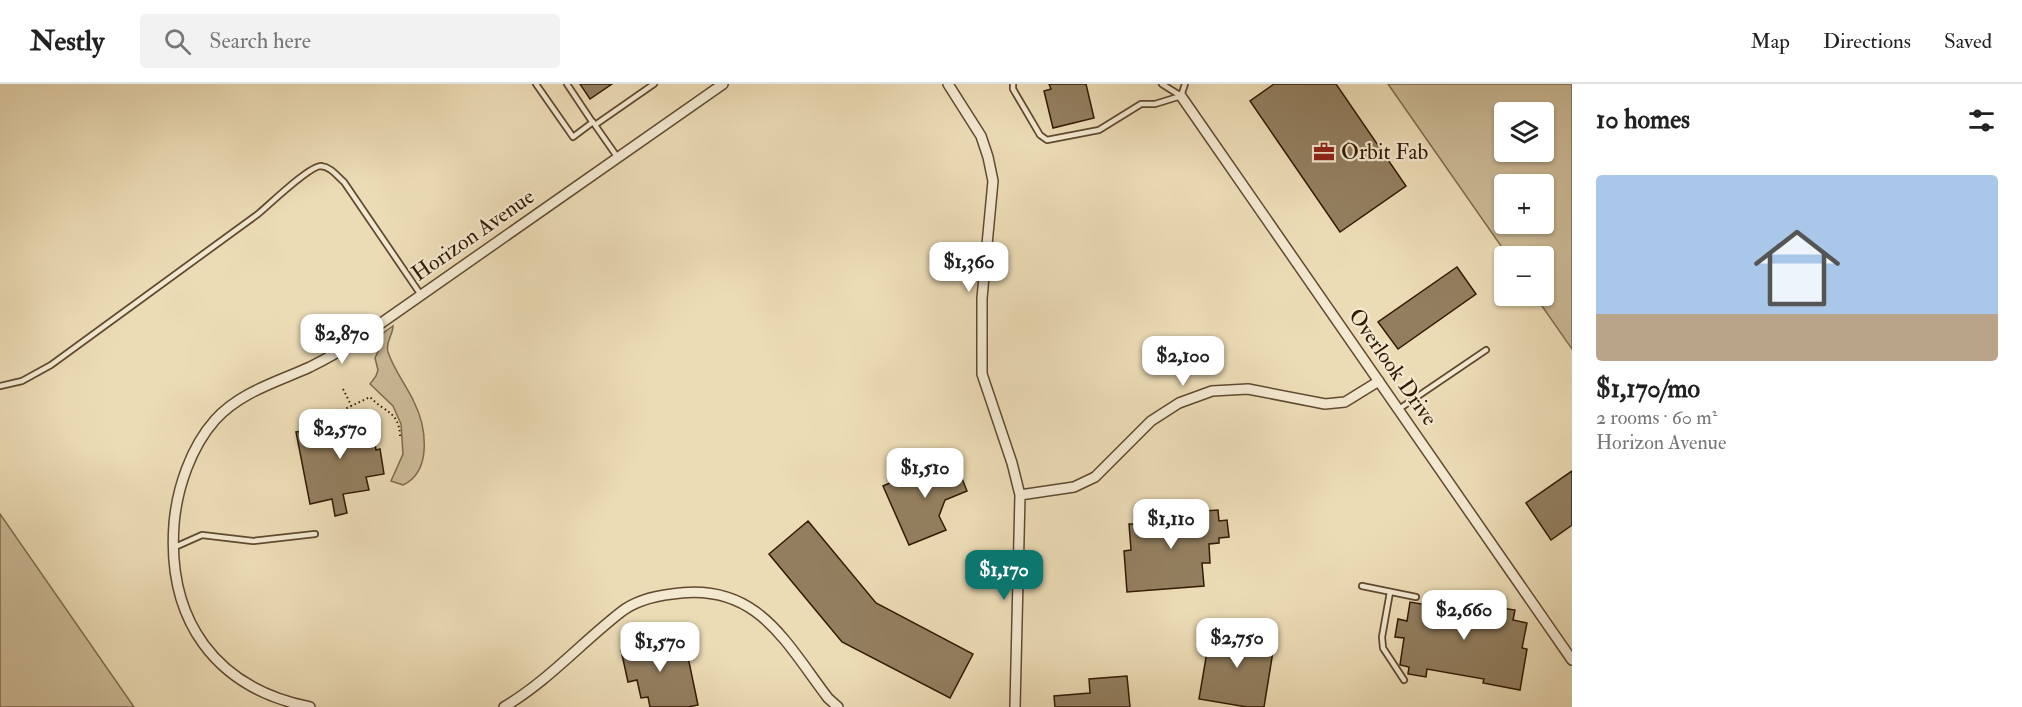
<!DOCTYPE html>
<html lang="en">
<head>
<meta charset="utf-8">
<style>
  :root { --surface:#fff; --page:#f2f2f2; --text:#222; --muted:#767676; --line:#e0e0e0; --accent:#0f766e }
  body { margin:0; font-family:"IM FELL Double Pica",serif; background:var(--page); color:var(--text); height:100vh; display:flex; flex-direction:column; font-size:22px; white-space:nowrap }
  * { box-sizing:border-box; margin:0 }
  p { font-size:20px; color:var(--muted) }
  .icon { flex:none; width:33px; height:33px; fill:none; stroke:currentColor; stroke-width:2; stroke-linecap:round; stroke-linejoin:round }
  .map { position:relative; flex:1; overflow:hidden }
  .drawer { display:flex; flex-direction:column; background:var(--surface); width:450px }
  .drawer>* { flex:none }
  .controls { position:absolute; left:1494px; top:18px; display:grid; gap:12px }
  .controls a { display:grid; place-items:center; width:60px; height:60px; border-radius:6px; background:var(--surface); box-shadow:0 2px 4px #0004; font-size:30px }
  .price { position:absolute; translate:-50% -51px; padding:0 14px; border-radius:12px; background:#fff; color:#222; font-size:20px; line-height:39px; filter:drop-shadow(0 2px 3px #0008) }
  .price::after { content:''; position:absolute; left:50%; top:36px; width:18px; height:14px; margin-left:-9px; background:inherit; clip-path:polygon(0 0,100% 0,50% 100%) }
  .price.current { background:var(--accent); color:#fff }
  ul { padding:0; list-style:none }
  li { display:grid; align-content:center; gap:12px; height:318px; padding:0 24px }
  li+li { border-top:2px solid var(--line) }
  li span { display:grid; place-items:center; height:186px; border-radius:6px; color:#555 }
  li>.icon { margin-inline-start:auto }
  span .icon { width:108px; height:108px; fill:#fffc; stroke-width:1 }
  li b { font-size:26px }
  h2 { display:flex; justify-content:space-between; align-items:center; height:72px; padding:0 24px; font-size:26px }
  header { display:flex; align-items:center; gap:36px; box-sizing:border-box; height:84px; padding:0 30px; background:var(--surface); border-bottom:2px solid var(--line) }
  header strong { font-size:28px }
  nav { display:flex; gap:33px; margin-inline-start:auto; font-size:21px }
  .search { width:420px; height:54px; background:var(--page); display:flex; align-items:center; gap:15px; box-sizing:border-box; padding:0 21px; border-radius:6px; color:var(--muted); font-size:22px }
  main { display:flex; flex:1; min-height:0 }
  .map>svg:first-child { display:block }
</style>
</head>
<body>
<header>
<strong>Nestly</strong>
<div class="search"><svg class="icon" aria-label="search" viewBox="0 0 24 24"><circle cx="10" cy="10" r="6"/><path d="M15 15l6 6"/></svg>Search here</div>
<nav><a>Map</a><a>Directions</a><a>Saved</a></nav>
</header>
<main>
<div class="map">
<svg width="1572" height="623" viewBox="0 0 1572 623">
  <rect width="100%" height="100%" fill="#ecdcb6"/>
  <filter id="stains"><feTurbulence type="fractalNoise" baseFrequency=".00333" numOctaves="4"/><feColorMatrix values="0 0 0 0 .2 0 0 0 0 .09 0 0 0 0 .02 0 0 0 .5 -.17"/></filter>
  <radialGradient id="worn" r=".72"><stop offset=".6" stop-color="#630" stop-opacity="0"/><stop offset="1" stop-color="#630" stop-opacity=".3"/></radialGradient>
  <path fill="#ccbb98" stroke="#7f6a4e" stroke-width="1.5" fill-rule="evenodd" d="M1388,0H1572V265L1535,212H1544V172H1508ZM1504,28H1544V68H1504ZM1504,100H1544V140H1504Z
    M393,242C393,251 385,258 388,268C394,286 406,301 414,318C426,342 433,387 403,401L391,397L403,370L401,340L393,322L370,300L376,292L378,286L375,274L380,263L379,252Z
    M0,430L134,623H0Z"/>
  <path fill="#937f60" stroke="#321a03" stroke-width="1.5" d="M580,0H612L590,15Z
    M1049,0H1086L1094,34L1053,44L1044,7L1051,5Z
    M1274,0H1336L1406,102L1340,148L1250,17Z
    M1457,183L1476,210L1398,265L1378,238Z
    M372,327L374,340H372L376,366L380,365L384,390L366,393L369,406L343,410L347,429L335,432L332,415L310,420L296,348L341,342V339L361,335L360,329Z
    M953,372L967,407L945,416L939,432L946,446L909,461L883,402Z
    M1572,387V441L1551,456L1526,419Z
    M1218,426L1219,437L1227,436L1229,453L1219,454V459L1209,460L1210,479H1202L1204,502L1127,508L1124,467L1131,466L1129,440H1135L1134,432Z
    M808,437L876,519L973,570L950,614L842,558L769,470Z
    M1435,511L1480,519L1481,511L1497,514L1496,523L1515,526L1513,536L1527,539L1522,564L1527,565L1520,606L1483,599L1484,595L1427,585L1426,593L1408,590L1409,583L1400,581L1404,554L1395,553L1398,535L1407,537L1410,518L1433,522Z
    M1211,544L1275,555L1264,623H1247L1199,615Z
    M663,548L667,569L674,567L676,575L688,573L698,621L688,623H650L648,613L641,614L637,596L628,598L621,566L637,563L636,553Z
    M1127,592L1130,623H1055L1054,612L1090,609L1089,595Z"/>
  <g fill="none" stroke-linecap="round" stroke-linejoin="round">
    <defs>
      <path id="lane" d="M536,0L573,53L593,38
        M567,0L593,39
        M1013,0V5L1040,51L1047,56L1099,46L1141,20H1155L1181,12
        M1162,0L1181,12
        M1181,12L1185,0
        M618,74L595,41L654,0
        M0,302L22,297L51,281L258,130C269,121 309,82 321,82C331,83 337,92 344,98L421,211
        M1399,325L1486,266
        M175,463L202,451L253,457L315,450
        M1362,502L1416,513
        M1390,508L1382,553L1383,564L1404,596"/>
      <path id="street" d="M948,0L981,52L988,73L993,97L982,214V290L1012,379L1020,411L1015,623
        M1181,12L1572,576
        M1020,411L1074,403L1095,393L1151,337L1179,319L1212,307L1248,305L1325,320L1345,318L1379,297
        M310,623C215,604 167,536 174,440C177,404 191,363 215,336C240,308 277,298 310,283C326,275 342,266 357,256L723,0
        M504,623C548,597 581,559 621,528C635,517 655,512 672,510C756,497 784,556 828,614L838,623"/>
    </defs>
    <use href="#lane" stroke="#604a30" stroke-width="8"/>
    <use href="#street" stroke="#604a30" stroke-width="12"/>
    <path stroke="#321a03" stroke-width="2" stroke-dasharray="1.5 3" stroke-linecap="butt" d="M343,305L351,321L354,336
      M314,340L370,313C385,329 399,327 400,352"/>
    <use href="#lane" stroke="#f3e8d0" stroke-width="4.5"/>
    <use href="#street" stroke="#f3e8d0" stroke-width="9"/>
  </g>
  <defs>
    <symbol id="office-bare" viewBox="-9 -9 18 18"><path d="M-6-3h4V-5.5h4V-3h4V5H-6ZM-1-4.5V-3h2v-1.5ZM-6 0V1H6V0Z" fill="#8f2418" stroke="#f3e8d0" stroke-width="2.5" paint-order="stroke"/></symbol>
  </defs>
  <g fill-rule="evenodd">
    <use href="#office-bare" x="1309" y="53" width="30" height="30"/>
  </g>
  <g text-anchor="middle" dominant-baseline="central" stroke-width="4.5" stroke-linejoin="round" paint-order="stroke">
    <g font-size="22" fill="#321a03" stroke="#f3e8d0" text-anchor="start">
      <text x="1341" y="68">Orbit Fab</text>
    </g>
    <g font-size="22" fill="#321a03" stroke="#f3e8d0">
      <text transform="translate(473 151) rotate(-35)">Horizon Avenue</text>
      <text transform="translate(1393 283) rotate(55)">Overlook Drive</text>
    </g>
  </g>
  <rect width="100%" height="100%" filter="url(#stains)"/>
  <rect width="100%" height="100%" fill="url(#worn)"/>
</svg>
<div class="controls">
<a><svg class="icon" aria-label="layers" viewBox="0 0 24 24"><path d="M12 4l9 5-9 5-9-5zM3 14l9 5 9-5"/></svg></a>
<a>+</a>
<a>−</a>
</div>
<b class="price" style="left:969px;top:209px">$1,360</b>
<b class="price" style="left:342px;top:281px">$2,870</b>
<b class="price" style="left:1183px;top:303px">$2,100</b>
<b class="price" style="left:340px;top:376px">$2,570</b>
<b class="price" style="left:925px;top:415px">$1,510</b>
<b class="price" style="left:1171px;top:466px">$1,110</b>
<b class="price current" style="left:1004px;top:517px">$1,170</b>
<b class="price" style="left:1464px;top:557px">$2,660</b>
<b class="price" style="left:1237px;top:585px">$2,750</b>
<b class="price" style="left:660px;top:589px">$1,570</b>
</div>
<section class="drawer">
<h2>10 homes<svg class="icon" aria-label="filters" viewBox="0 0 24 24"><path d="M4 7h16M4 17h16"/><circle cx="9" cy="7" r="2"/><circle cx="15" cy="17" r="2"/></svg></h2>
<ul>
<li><span style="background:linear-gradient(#a9c7e8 75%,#b9a48a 0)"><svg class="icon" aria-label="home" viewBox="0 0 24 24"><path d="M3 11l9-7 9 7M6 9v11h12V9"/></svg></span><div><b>$1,170/mo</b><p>2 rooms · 60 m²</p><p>Horizon Avenue</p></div></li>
</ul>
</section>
</main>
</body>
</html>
